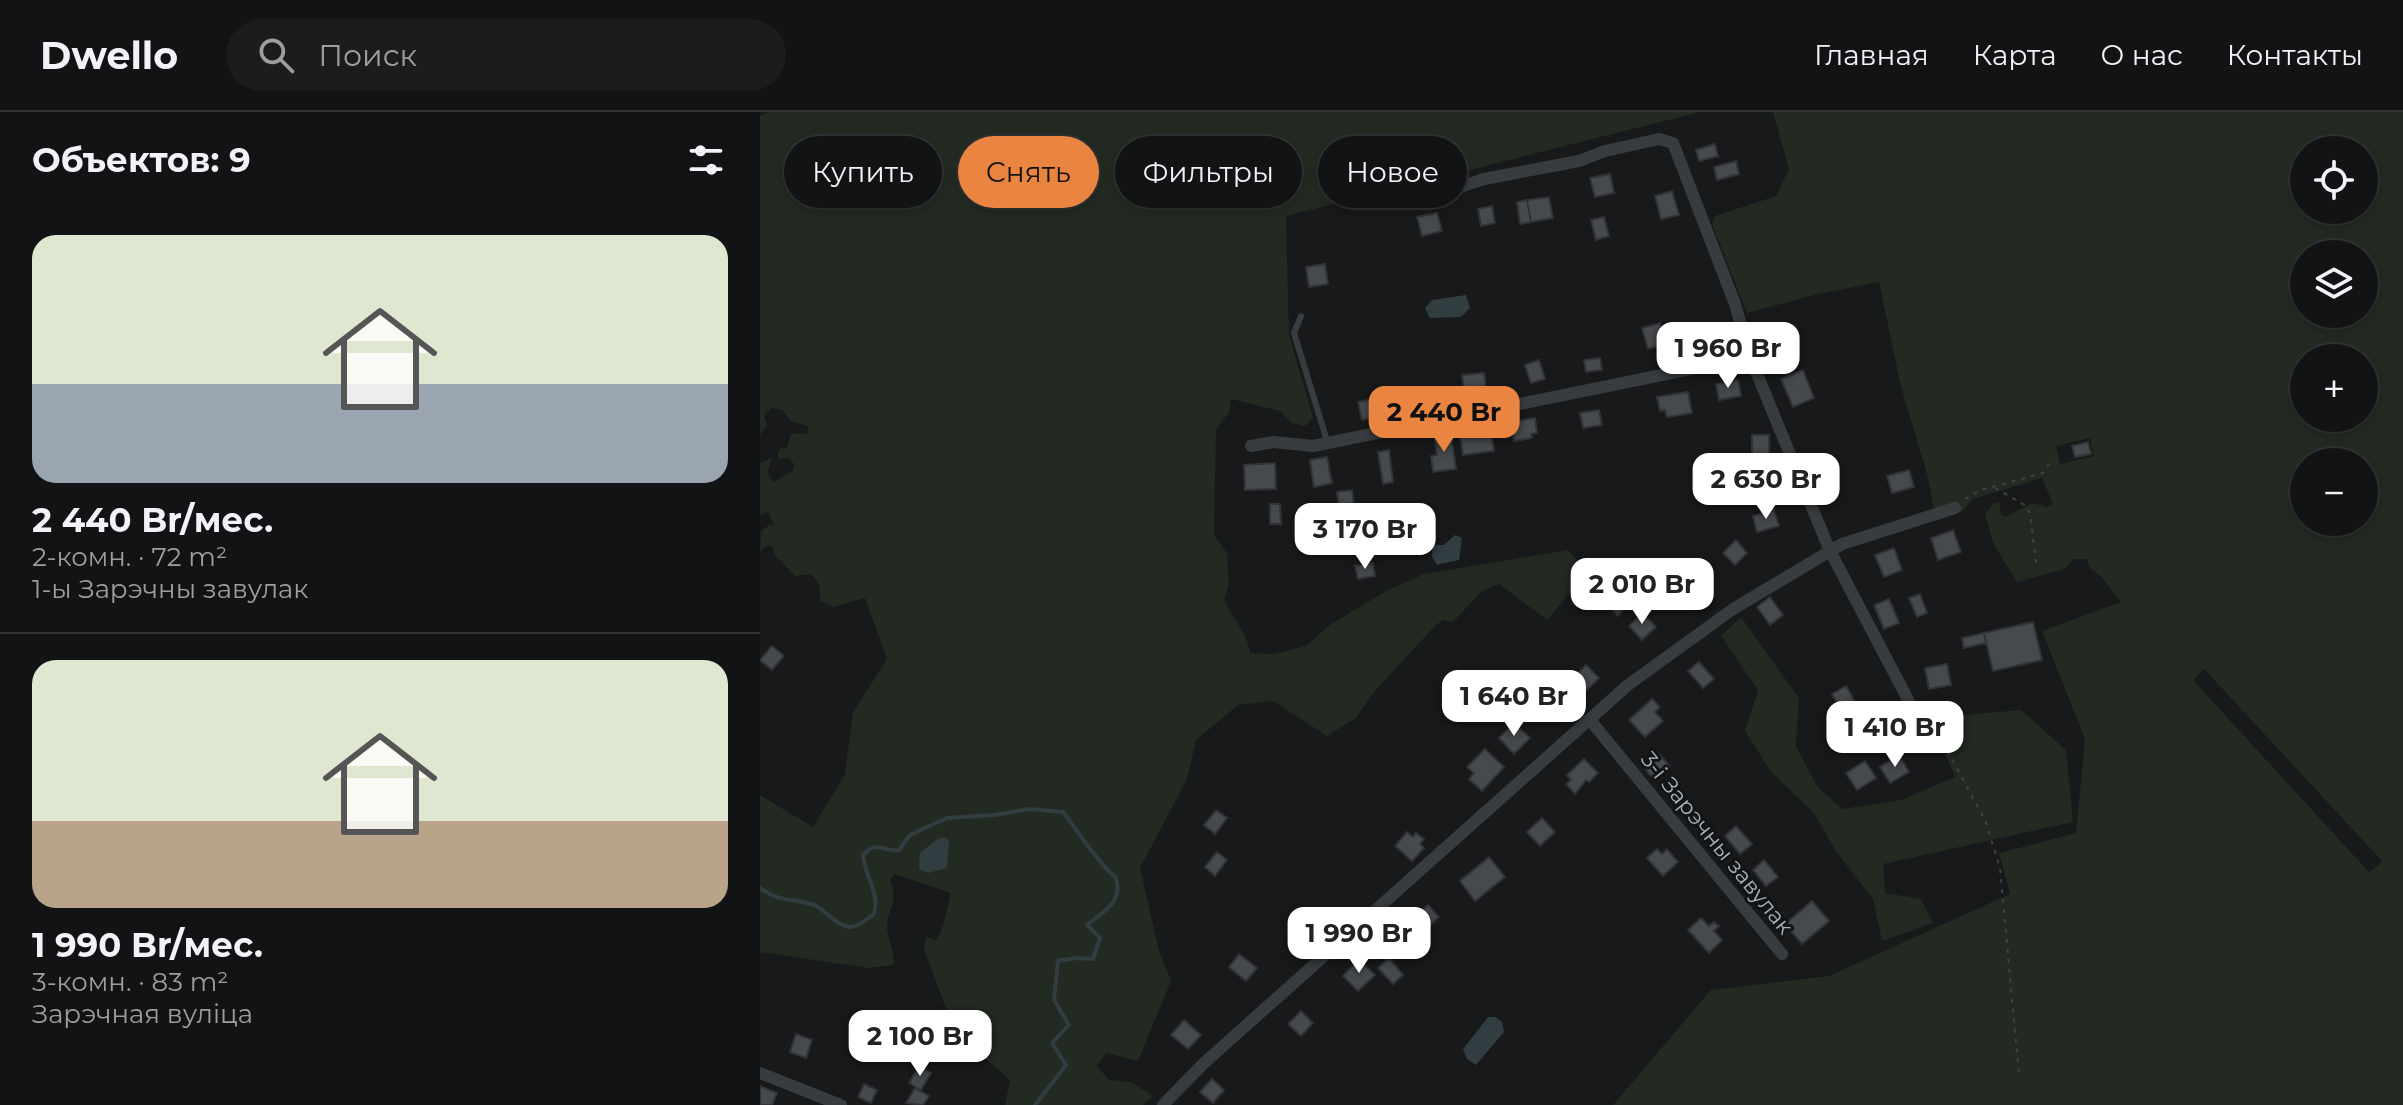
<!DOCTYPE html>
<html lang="ru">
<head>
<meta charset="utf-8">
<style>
  :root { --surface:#121314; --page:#1b1c1d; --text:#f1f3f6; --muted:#9c9ea0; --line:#313234; --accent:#e98541 }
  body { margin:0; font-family:Montserrat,sans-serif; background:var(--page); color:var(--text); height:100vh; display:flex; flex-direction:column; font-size:30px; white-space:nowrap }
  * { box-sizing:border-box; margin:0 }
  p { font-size:26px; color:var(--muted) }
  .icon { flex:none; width:44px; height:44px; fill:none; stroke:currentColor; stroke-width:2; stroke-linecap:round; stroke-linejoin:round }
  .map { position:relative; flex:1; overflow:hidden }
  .panel { display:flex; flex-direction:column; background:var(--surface); width:760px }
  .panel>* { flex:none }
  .banner { position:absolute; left:24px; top:24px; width:760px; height:72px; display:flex; gap:16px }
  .tools { position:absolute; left:1530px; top:24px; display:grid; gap:16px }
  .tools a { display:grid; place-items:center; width:88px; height:88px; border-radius:50%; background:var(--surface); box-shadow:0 4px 12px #0003,0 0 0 2px var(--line); font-size:40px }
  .price { position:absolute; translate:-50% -68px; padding:0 18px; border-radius:16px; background:#fff; color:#222; font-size:26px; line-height:52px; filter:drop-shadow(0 2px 4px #0008) }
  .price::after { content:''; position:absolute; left:50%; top:48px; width:24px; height:18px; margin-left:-12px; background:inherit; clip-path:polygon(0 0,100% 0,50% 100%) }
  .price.selected { background:var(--accent); color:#111 }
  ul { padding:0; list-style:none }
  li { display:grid; align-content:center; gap:16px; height:424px; padding:0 32px }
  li+li { border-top:2px solid var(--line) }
  li span { display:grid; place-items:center; height:248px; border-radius:24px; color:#555 }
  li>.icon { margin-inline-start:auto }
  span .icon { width:144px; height:144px; fill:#fffc; stroke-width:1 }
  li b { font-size:34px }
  h2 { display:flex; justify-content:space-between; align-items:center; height:96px; padding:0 32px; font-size:34px }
  .pill { padding:0 28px; border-radius:36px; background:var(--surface); box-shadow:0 4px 12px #0003,0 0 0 2px var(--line); font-size:28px; line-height:72px }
  .pill.selected { background:var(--accent); color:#111 }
  header { display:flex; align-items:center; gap:48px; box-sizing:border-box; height:112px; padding:0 40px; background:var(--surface); border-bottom:2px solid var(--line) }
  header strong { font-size:38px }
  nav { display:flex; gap:44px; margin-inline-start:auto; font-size:28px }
  .search { width:560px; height:72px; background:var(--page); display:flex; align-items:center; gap:20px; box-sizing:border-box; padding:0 28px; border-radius:44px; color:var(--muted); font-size:30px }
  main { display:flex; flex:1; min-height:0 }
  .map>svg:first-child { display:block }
</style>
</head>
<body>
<header>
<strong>Dwello</strong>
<div class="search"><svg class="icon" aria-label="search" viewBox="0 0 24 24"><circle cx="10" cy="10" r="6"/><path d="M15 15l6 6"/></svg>Поиск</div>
<nav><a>Главная</a><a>Карта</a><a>О нас</a><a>Контакты</a></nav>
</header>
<main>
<section class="panel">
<h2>Объектов: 9<svg class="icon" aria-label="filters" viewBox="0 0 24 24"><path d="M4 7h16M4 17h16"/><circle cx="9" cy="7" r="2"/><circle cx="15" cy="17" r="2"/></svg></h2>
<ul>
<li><span style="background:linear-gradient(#dfe7d0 60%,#9aa5b1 0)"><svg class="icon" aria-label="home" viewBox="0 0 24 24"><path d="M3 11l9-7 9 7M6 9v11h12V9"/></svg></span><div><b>2 440 Br/мес.</b><p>2-комн. · 72 m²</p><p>1-ы Зарэчны завулак</p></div></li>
<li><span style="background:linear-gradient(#dfe7d0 65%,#b9a48a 0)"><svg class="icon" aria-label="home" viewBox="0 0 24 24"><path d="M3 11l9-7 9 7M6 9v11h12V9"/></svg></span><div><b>1 990 Br/мес.</b><p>3-комн. · 83 m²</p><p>Зарэчная вуліца</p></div></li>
</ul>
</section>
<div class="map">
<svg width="1643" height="993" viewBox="0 0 1643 993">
  <rect width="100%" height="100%" fill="#18191a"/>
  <path fill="#232a22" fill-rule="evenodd" d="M9,0H940L526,104L529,223L553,306L545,314L532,311L520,299L471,287L469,300L456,318L454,423L467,441L469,471L464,488C473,508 487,519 490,541L514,542L546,534L571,512L628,478L664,462L808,438L827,460L787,508L739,472L721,480L693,510L683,508L675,514L614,580L596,606L567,624L513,589L478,593L436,628L427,667L380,756L399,839L411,869L378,949L346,941L337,954L349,968L371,970L393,984L383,993H245L250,968L216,938V924L190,907L164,838L166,825L176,828L182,818L191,781L134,762L130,768C139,789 129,793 127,813C127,827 135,839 134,853L108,856L0,840V683L53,715L85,662L93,600L127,547L105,486L73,495L60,489L59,471L51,462L35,464L15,443L12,434H6L0,440L1,420L10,412L14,414L8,399L0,404V351L12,346L7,362L14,370L33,358L34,352L28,346L18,347V340L21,335L27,336L31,322L47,321L49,314L32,310L22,298L11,296L4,304L7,313L0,323V4Z
    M1013,0H1643V993H853L951,878L1069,864L1250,782L1239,741L1316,721L1325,627L1282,519L1361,490C1349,477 1345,465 1330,456L1327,447H1314L1305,457L1257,470L1234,433L1225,403L1233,392L1239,390L1241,402L1245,405L1272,391L1287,395L1293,392L1282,366L1213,387L1203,399L1176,408L1167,362L1141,275L1119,170L1058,182L987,201L952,112L955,104L1016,84L1029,57ZM1544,38H1604V98H1544ZM1544,142H1604V202H1544ZM1544,246H1604V306H1544ZM1330,326L1334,344L1300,352L1296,334ZM1544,350H1604V410H1544ZM1444,557L1622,749V750L1609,760L1433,568Z
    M981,505L1039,586L1036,634L1057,674L1082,697L1141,688L1195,665L1169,606L1261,598L1306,638L1313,710L1123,752L1125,781L1161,787L1173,811L1122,829L1113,787L1077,741L1054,701L1011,660L985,619L998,578L961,524Z"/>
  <path fill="#313d40" d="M706,183L710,196L701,205L670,206L665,196L672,188Z
    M695,423L702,426L699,448L677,453L672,445L673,433H684Z
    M184,725L189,728L187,756L168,761L159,757L160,741L176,728Z
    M728,905H735L742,910L744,920L716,953L707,947L703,937Z"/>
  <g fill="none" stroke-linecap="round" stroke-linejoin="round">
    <path stroke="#313d40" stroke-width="4" d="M0,776C22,792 32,785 54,793C66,798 79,816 91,815C99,814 107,807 114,802C120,781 105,764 103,743C117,727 124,741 139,738L150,723L187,706L235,703L269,697L303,700C314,714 344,759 355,764C365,789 344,799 327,813L340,826L333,847L316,846L298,849L294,888L309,913L292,931L306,953L275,993"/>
  </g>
  <path fill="#474a4d" stroke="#323336" stroke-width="2" d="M955,32L958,44L939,49L936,38Z
    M976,49L979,62L957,68L954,55Z
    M850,62L854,81L835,85L830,66Z
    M912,79L919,103L901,107L895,84Z
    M789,85L793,106L771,110L767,88Z
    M767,88L771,110L760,112L757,90Z
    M732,94L735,111L721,114L718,97Z
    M677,101L682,119L662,124L657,105Z
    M844,105L849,124L836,128L831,108Z
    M565,152L568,172L549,175L546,155Z
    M900,211L906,232L888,237L882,216Z
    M966,214L969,229L948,234L944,219Z
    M1031,220L1038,240L1019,246L1012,227Z
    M840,246L842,258L826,260L824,248Z
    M779,248L785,267L771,271L765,253Z
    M1043,258L1054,286L1033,295L1021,267Z
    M724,261L726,276L717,277L718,284L705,286L702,263Z
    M978,268L981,284L959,288L956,272Z
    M677,276L681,293L659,298L656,281Z
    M928,280L932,301L907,305L905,298L900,299L897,285Z
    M618,286L622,304L602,308L598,290Z
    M839,298L842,313L823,316L820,301Z
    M775,306L777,321L771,322L772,326L754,329L751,310Z
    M731,319L734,339L703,343L700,323Z
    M691,321L696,357L673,360L671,344L677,343L674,323Z
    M992,323H1009V342L992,343Z
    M1328,330L1331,342L1315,345L1312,334Z
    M629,338L633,370L623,372L618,340Z
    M567,345L572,371L554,375L550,348Z
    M515,351L516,377L485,378L484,353Z
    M1149,358L1154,375L1132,381L1127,364Z
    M592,378L595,400L580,402L577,380Z
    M510,392H520L521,412H510Z
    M1014,398L1019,414L997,420L993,404Z
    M1193,418L1201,440L1178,448L1171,426Z
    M976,428L987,441L975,453L963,441Z
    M1134,436L1142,458L1124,465L1115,443Z
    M613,451L615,464L598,467L595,454Z
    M863,482L871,489L858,504L850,496Z
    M1160,482L1167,501L1157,505L1149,486Z
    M1010,485L1023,503L1010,513L997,495Z
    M1129,487L1139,511L1124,517L1114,493Z
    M883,501L896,515L882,528L869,514Z
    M1273,510L1282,548L1233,559L1224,521Z
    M1224,521L1226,531L1204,536L1202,526Z
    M12,534L24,544L12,558L0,548Z
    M939,550L954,567L943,576L928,559Z
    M1187,552L1191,573L1169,577L1165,556Z
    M826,553L839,566L821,584L808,571Z
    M1086,574L1094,588L1080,596L1072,582Z
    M892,587L900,595L895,600L903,609L885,625L869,608Z
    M754,611L770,626L754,642L739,626Z
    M725,637L744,655L722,679L709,667L714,661L707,655Z
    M898,641L910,654L894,668L883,654Z
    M1139,643L1149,660L1130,671L1120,655Z
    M824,647L838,661L829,670L826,668L815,682L806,672L811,668L807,663Z
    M1105,649L1116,666L1097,678L1086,661Z
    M456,698L467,706L455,722L444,713Z
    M782,706L795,720L780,734L767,720Z
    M976,714L992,732L980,742L965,724Z
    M647,720L653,725L656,721L664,727L660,732L664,736L652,749L635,734Z
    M897,737L902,742L907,737L918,750L903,764L887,746Z
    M457,740L467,748L455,764L445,755Z
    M729,745L745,765L715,789L700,769Z
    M1004,748L1018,765L1006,774L993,758Z
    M1052,789L1069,809L1042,832L1025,812Z
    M668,793L679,805L663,820L651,808Z
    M941,806L949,814L954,810L959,814L954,819L962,828L949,841L928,818Z
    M479,842L497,856L486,869L469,855Z
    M629,846L643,863L633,872L618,856Z
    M599,847L615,863L598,879L583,864Z
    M541,899L553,911L541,924L528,912Z
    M424,908L441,923L428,937L411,923Z
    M36,922L52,928L46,946L30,940Z
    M159,954L171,961L161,978L149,971Z
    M452,967L464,978L453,991L440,980Z
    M104,972L117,978L111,991L98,985Z
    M0,974L17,981L12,993H0Z
    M155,976L169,984L163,993L146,991Z"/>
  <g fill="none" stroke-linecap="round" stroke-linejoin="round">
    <path stroke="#3f4346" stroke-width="2" stroke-dasharray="4 6" stroke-linecap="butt" d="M1235,376L1265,393L1270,401L1276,451
      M1205,387L1221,378L1283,361L1290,350
      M1160,610L1187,638L1225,708L1240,756L1259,963"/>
    <path stroke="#393c3f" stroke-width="6" d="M541,204L534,221L568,332"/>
    <path stroke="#393c3f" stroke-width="12" d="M657,89L724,67L819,49L845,39L899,27L913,31L975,192L990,245L1070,439L1154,599
      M491,334L513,330L553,334L990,245
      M830,608L1022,842
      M0,961L81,993
      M403,993L444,951L868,573L973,497L1082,432L1195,396"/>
  </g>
  <g text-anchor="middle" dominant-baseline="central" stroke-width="6" stroke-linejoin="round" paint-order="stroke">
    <g font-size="22" fill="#abb3b9" stroke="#131415">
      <text transform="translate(957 731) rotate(51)">3-і Зарэчны завулак</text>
    </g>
  </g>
</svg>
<div class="tools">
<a><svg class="icon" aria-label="locate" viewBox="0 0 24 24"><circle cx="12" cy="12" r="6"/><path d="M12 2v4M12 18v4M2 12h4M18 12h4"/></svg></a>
<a><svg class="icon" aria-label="layers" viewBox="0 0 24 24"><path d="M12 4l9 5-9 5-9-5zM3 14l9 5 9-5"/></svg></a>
<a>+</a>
<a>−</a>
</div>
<b class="price" style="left:968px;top:278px">1 960 Br</b>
<b class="price selected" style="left:684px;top:342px">2 440 Br</b>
<b class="price" style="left:1006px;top:409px">2 630 Br</b>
<b class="price" style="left:605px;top:459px">3 170 Br</b>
<b class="price" style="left:882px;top:514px">2 010 Br</b>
<b class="price" style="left:754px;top:626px">1 640 Br</b>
<b class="price" style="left:1135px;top:657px">1 410 Br</b>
<b class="price" style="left:599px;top:863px">1 990 Br</b>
<b class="price" style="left:160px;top:966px">2 100 Br</b>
<div class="banner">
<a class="pill">Купить</a>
<a class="pill selected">Снять</a>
<a class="pill">Фильтры</a>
<a class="pill">Новое</a>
</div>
</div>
</main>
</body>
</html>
